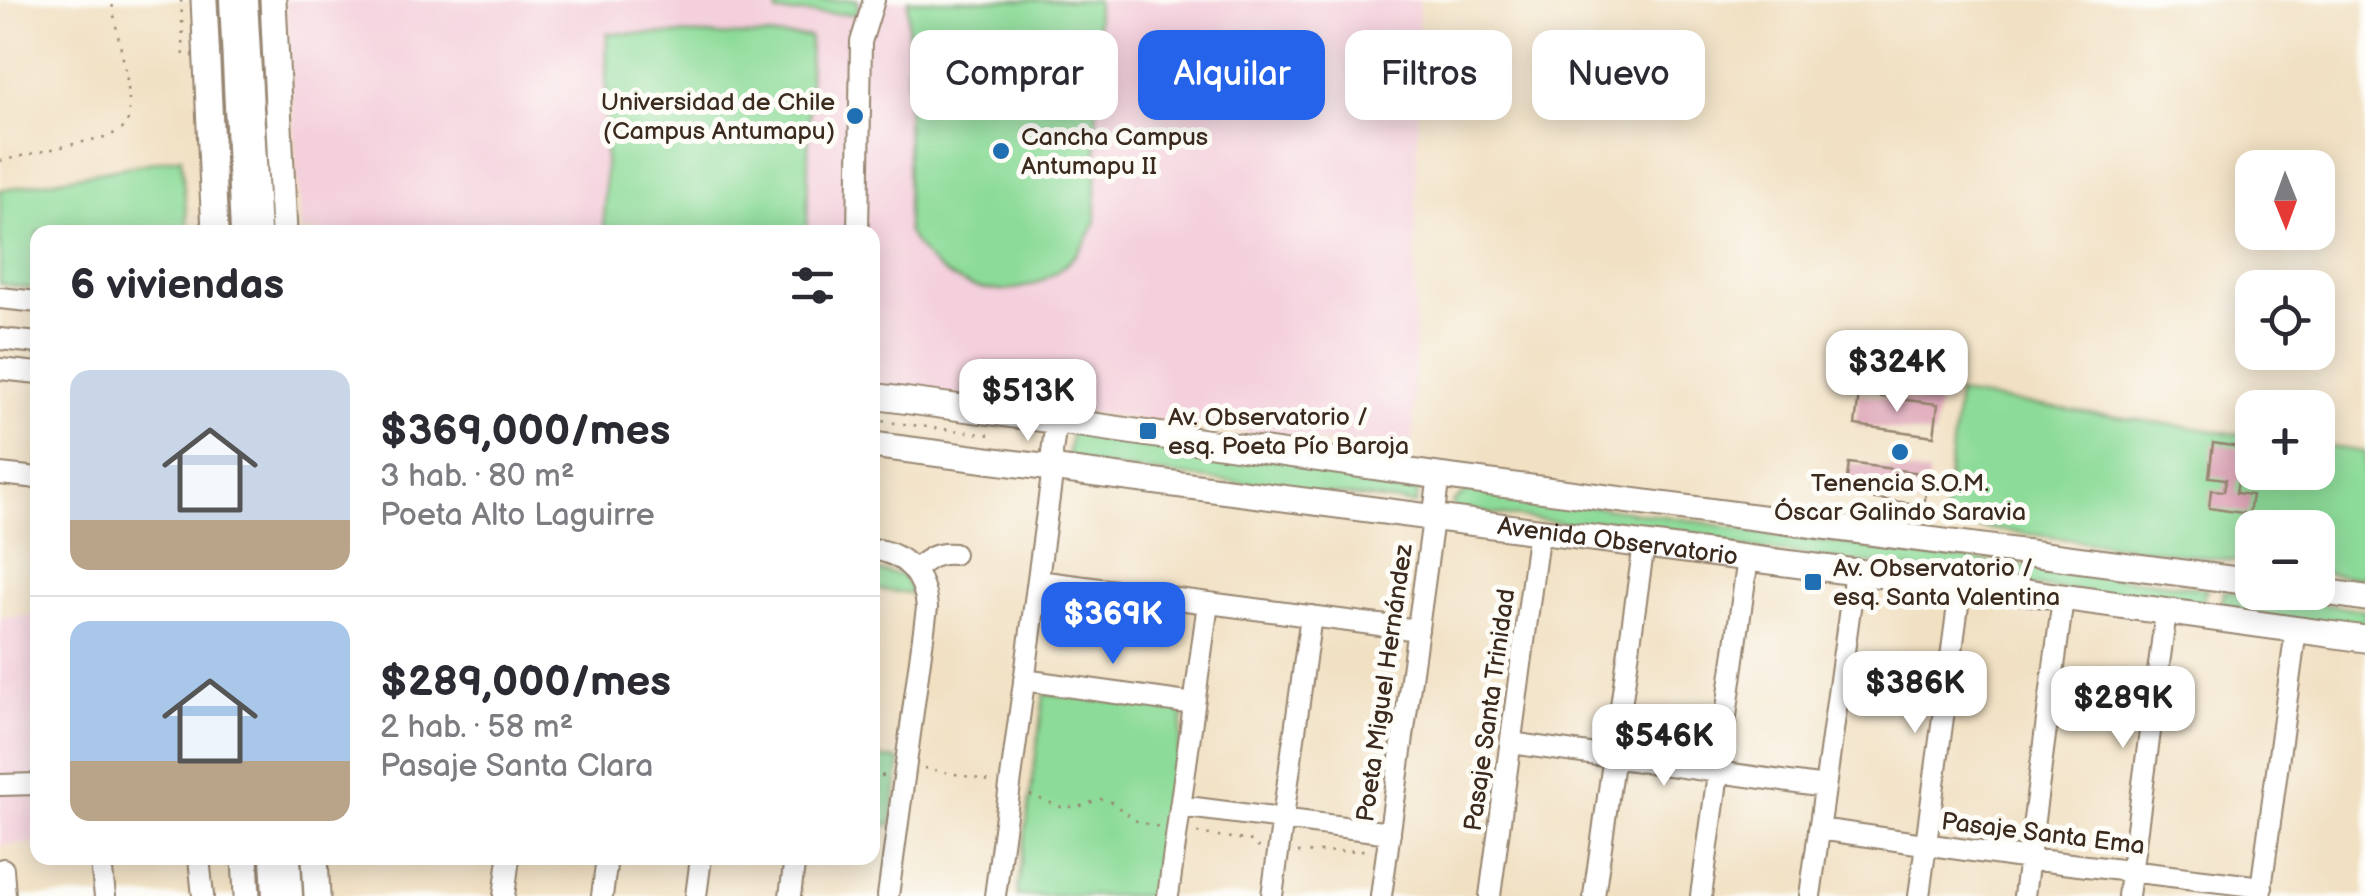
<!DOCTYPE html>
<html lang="es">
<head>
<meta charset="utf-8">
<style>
  :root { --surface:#fff; --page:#f2f2f3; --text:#2b2b33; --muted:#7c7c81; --line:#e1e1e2; --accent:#2563eb }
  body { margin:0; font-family:"Balsamiq Sans",sans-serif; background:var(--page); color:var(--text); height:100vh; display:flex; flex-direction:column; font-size:38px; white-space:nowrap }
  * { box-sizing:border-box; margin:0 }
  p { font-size:32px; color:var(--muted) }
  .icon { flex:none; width:55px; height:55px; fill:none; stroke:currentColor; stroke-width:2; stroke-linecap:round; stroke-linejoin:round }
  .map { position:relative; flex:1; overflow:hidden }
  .side { position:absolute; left:30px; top:225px; width:850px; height:640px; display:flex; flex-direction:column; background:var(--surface); border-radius:20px; box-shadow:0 5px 25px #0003 }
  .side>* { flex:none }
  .hud { position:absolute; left:910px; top:30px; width:950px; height:90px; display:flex; gap:20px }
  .needle { width:65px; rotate:179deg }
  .fabs { position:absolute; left:2235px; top:150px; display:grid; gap:20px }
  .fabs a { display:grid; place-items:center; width:100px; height:100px; border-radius:20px; background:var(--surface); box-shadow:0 5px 25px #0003; font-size:50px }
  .price { position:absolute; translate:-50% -85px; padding:0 22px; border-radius:20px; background:#fff; color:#222; font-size:32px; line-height:65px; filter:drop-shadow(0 2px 5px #0008) }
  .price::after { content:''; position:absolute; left:50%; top:60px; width:30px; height:22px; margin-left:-15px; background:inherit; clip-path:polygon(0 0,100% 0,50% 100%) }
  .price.active { background:var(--accent); color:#fff }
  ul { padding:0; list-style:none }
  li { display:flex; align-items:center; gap:30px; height:250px; padding:0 40px }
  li+li { border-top:2px solid var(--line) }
  li span { display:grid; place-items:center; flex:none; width:280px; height:200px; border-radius:20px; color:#555 }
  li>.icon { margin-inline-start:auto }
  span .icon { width:120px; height:120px; fill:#fffc; stroke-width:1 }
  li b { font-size:42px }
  h2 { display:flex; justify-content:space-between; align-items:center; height:120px; padding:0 40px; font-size:42px }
  .pill { padding:0 35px; border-radius:20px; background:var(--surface); box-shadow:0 5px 25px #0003; font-size:35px; line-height:90px }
  .pill.active { background:var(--accent); color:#fff }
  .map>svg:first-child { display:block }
</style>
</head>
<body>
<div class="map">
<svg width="2365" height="896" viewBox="0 0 2365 896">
  <rect width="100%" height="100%" fill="#fdfcf7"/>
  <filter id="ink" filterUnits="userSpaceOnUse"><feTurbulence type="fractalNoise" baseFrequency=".01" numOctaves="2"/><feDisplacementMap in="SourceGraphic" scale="20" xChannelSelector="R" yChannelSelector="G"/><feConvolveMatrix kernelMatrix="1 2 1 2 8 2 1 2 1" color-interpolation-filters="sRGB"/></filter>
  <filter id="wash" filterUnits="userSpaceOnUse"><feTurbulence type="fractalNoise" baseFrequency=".0048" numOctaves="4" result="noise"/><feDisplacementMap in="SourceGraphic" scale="40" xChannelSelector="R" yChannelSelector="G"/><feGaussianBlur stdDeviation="2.25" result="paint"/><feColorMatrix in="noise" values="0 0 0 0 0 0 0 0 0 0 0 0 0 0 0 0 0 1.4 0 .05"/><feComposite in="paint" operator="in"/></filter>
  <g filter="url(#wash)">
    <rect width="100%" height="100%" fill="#f1e0c2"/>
    <path fill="#f4cfdc" d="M286,0H1419L1413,454L873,385L872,232H301Z
      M37,615V844L0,845V618Z"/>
    <path fill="#8ddb99" stroke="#64825c" stroke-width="2.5" d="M776,0H858V14L777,13Z
      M908,0H1097L1096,221C1059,309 953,314 907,231Z
      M607,33L810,37L807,232H604Z
      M181,157L188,232H38L37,289L0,284V190Z
      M1958,394L2252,436V472H2318V445L2365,452V579L2318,572V528H2252V563L1943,523Z
      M1072,425L1422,474L1416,504L1067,462Z
      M1470,489L1683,519L1769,534L2208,589L2203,597L2205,609L1457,509L1452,503Z
      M872,570L901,575L914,594L873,589Z
      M2224,591L2365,610L2364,629L2221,611Z
      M1044,694L1184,709L1160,896H1017Z
      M873,756L900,760L891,825L873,822Z"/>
    <g id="blocks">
      <path fill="#dc9fb3" d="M1859,394L1938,404L1934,436L1855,425Z
        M2213,443L2252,449V472H2260L2259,482L2238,480L2236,493L2252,495L2249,514L2209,508L2211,490L2224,491L2226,479L2209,477Z
        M1849,463L1929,474L1924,505L1845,495Z"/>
    </g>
  </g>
  <g filter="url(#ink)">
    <use href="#blocks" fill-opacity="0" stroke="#968570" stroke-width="2.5"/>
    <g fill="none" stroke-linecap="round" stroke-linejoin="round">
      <defs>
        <path id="minor" d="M230,0L241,232
          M247,0L260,232
          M858,232L861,42L874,0
          M0,298L38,302
          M0,339L38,343
          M0,369L38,373
          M0,474L38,478
          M872,549C905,553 925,575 927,608L888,896
          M914,570C928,559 936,552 954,554
          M1038,581L1418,630
          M1024,680L1194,704
          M1511,743L1825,787
          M0,785L38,784
          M1180,806L1390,833
          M1819,829L2029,859L2262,887
          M199,858L203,896
          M271,858L273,896
          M290,858L292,896
          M101,863L105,896
          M3,869L5,896
          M504,896L509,858
          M602,896L607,858
          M696,896L701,858
          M790,896L795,858
          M995,896L1053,468L1052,453L1056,421
          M1168,896L1208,603
          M1272,896L1311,616
          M1381,896L1439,476
          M1490,896L1539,530
          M1594,896L1644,544
          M1701,896L1748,558
          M1810,896L1855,572
          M1919,896L1961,583
          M2024,896L2063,598
          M2128,896L2166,612
          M2260,896L2296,630"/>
        <g id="major">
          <path d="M204,0L215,232"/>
          <path d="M273,0L284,232"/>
          <path d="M872,396L1067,422L1439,476L2252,582"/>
          <path id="s1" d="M872,445L1855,572L1961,583L2365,639"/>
          <path d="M2318,591L2365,598"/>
          <path d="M245,858L247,896"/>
          <path d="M315,858L317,896"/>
        </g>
      </defs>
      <use href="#minor" stroke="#968570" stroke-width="24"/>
      <use href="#major" stroke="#968570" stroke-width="29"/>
      <path stroke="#968570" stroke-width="2.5" stroke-dasharray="2.5 8" stroke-linecap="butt" d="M181,0L184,58
        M0,161L109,136L126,127C137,94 115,36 112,0
        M872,420L991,435
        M924,768L990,781
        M872,781L884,775
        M1030,795L1061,807H1078L1101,799L1108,800L1138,822L1160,827
        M1197,833L1252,841L1260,849
        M1298,853L1365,850"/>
      <use href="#minor" stroke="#fff" stroke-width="20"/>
      <use href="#major" stroke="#fff" stroke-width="25"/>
    </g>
  </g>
  <g fill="#1f6fb2" stroke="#fdfcf7" stroke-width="4">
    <circle cx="855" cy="116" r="10"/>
    <circle cx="1001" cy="151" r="10"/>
    <rect x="1138" y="421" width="20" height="20" rx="5"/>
    <circle cx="1900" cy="452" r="10"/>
    <rect x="1803" y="572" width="20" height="20" rx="5"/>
  </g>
  <g text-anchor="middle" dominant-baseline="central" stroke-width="10" stroke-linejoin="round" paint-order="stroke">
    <g font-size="25" fill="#3b2a1e" stroke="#fdfcf7" text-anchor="start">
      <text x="835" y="102" text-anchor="end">Universidad de Chile<tspan x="835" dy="29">(Campus Antumapu)</tspan></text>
      <text x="1021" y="137">Cancha Campus<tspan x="1021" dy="29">Antumapu II</tspan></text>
      <text x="1168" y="417">Av. Observatorio /<tspan x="1168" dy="29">esq. Poeta Pío Baroja</tspan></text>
      <text x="1900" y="483" text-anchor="middle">Tenencia S.O.M.<tspan x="1900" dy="29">Óscar Galindo Saravia</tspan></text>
      <text x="1833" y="568">Av. Observatorio /<tspan x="1833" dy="29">esq. Santa Valentina</tspan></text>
    </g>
    <g font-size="25" fill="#3b2a1e" stroke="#fdfcf7">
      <text stroke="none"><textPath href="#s1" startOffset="752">Avenida Observatorio</textPath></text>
      <text transform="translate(1385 683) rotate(-82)">Poeta Miguel Hernández</text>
      <text transform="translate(1490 710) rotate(-82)">Pasaje Santa Trinidad</text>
      <text transform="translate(2043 834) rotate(7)">Pasaje Santa Ema</text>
    </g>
  </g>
</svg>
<div class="fabs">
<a><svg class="needle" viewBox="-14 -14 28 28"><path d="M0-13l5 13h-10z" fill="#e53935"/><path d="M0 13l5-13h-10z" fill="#7c7c81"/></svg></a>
<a><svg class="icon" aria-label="locate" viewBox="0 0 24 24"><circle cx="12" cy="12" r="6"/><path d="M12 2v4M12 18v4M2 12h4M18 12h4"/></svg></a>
<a>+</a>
<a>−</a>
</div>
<b class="price" style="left:1897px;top:415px">$324K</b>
<b class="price" style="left:1028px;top:444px">$513K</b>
<b class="price active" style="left:1113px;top:667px">$369K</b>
<b class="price" style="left:1915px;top:736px">$386K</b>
<b class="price" style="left:2123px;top:751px">$289K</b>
<b class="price" style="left:1664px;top:789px">$546K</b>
<div class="hud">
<a class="pill">Comprar</a>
<a class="pill active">Alquilar</a>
<a class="pill">Filtros</a>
<a class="pill">Nuevo</a>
</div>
<section class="side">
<h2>6 viviendas<svg class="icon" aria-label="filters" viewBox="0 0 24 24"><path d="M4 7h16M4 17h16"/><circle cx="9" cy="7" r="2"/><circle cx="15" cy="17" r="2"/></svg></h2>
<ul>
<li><span style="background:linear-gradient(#c9d6e8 75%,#b9a48a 0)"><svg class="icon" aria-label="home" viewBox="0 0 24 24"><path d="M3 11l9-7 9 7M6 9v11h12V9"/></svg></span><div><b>$369,000/mes</b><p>3 hab. · 80 m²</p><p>Poeta Alto Laguirre</p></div></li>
<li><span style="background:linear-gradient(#a9c7e8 70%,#b9a48a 0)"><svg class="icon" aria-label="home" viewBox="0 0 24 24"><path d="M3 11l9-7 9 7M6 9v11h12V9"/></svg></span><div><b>$289,000/mes</b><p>2 hab. · 58 m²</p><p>Pasaje Santa Clara</p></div></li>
</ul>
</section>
</div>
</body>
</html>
